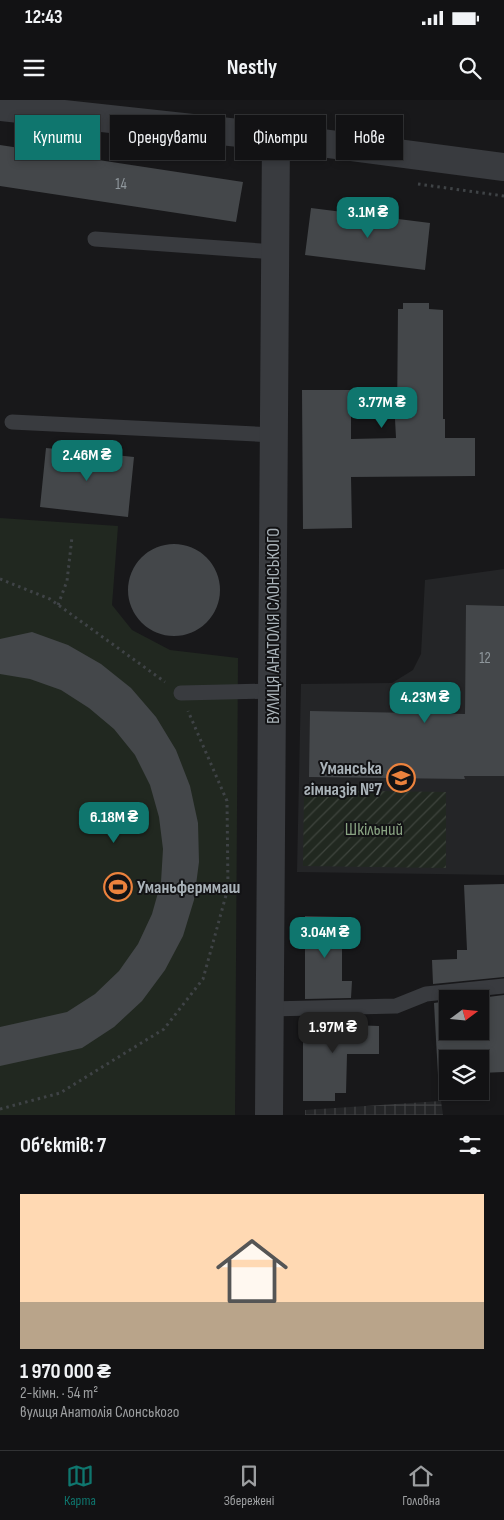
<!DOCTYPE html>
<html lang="uk">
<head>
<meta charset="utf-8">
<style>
  :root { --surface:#121214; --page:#1b1b1d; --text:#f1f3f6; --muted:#9c9ea0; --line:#313234; --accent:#0f766e }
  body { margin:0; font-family:"Sofia Sans Condensed",sans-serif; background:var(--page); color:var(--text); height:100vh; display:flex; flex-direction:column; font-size:19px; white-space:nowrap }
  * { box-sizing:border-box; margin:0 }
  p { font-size:16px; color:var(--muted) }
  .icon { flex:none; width:28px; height:28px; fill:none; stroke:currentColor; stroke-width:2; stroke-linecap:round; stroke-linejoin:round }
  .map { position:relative; height:1015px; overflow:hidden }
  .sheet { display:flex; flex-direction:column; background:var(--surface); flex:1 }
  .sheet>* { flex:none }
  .hud { position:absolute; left:15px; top:15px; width:475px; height:45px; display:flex; gap:10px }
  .needle { width:32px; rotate:74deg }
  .tools { position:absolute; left:439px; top:890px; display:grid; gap:10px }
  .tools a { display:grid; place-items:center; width:50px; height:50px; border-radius:0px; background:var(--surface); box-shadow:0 2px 8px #0003,0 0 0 1px var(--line); font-size:25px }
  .price { position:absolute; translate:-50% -42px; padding:0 11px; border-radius:10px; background:var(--accent); color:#fff; font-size:16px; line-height:32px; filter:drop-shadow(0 1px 2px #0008) }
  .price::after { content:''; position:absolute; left:50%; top:30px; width:15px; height:11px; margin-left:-8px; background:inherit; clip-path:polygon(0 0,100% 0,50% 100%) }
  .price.selected { background:#222; color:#fff }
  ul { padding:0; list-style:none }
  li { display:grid; align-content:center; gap:10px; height:265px; padding:0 20px }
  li+li { border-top:1px solid var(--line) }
  li span { display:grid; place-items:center; height:155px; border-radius:0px; color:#555 }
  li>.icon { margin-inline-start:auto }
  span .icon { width:90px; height:90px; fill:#fffc; stroke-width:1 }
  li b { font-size:21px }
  h2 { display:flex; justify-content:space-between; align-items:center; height:60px; padding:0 20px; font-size:21px }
  .tag { padding:0 18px; border-radius:0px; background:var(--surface); box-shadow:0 2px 8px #0003,0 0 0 1px var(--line); font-size:18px; line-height:45px }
  .tag.selected { background:var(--accent); color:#fff }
  .status { display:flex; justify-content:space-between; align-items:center; height:35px; padding:0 25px; background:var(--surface); direction:ltr }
  .status svg { height:14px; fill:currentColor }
  header { display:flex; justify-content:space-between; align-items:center; height:65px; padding:0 20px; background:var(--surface); font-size:22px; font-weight:700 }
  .menu { display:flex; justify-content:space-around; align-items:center; height:70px; border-top:1px solid var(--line); background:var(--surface); font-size:14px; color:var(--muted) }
  .menu a { display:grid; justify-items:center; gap:2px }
  .menu .selected { color:var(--accent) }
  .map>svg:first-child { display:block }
</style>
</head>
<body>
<div class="status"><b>12:43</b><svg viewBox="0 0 49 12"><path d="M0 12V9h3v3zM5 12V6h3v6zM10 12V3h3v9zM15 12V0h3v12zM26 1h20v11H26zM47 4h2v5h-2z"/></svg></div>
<header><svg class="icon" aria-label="menu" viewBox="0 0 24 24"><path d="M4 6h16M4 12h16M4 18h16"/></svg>Nestly<svg class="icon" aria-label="search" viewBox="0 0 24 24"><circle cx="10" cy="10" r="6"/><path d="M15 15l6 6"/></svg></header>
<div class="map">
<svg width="504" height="1015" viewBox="0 0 504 1015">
  <defs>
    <pattern id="industrial-grid" width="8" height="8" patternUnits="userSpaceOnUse" patternTransform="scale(1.25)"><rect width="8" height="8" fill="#242527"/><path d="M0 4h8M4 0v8" fill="none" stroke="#414244"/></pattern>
    <pattern id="garden-furrows" width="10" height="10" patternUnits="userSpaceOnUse" patternTransform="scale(1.25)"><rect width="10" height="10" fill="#212820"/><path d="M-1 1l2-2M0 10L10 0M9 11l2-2" fill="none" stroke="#3f453e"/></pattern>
  </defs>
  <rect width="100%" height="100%" fill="#18181a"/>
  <path fill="#242527" d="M504,469V775L297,772L301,584L392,583L413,570L421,554L425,480Z"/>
  <path fill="url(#industrial-grid)" d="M441,1001L443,1015H305V1010Z"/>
  <path fill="#212820" d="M0,418L118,426L112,505L132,530L170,550L238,558L235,1015H0Z"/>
  <path fill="url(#garden-furrows)" d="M304,690L446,692V768L303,766Z"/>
  <path fill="#44474a" d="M0,45L243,82L236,122L0,86Z
    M311,108L430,123L425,170L305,155Z
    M403,203H429V209L443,210V319H445V338H475V376L351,377L352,428L303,429L302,290H351V339L396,338L395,319H397L398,209H403Z
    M46,348L134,357L128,417L40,407Z
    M128 490a46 46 0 1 1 92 0a46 46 0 1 1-92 0Z
    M466,505L504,506V676H464L465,679L309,677L310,611L465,614Z
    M32,532L68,545L101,564L131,588L156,617L176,650L190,686L198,723L199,762L194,800L183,836L165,870L142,901L114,927L82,948L0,966V927L67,912L95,894L119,871L138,844L152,814L161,782L163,749L159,717L150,685L135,655L114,629L89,608L61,590L30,579L0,574V539Z
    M504,784V877L433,884L432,860L457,859V850H467L464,785Z
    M305,816L342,817V881H352L351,898L305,899Z
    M504,895V972L480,973V959H448V974L438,975L434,903L448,901V931H480V899H472Z
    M351,916V925L379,926V954H347L346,993H335V1001H303V925H305V918Z"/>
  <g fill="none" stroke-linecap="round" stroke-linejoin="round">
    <path stroke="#3f4346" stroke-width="3" stroke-dasharray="2.5 4" stroke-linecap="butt" d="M418,84L504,96
      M0,479L50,499L165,582
      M58,505L67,481L72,437
      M0,1009L60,993L164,929L203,879L228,788L227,701L188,611"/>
    <path stroke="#393b3f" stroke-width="15" d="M95,139L275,152
      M12,322L274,335
      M181,593L272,591
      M270,909L396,906L426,894L504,886"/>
    <path stroke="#393b3f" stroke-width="28" d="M0,7L276,37L504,67
      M269,1015L276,37"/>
  </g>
  <defs>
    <symbol id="school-ring" viewBox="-11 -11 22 22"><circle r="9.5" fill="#131315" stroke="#ec823d" stroke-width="1.5"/><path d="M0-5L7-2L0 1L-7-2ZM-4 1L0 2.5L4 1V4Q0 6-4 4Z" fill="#ec823d"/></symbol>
    <symbol id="stadium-ring" viewBox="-11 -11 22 22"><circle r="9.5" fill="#131315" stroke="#ec823d" stroke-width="1.5"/><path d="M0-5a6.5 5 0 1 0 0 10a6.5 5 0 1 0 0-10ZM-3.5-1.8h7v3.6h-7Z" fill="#ec823d"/></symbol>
  </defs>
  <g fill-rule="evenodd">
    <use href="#school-ring" x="385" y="662" width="32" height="32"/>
    <use href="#stadium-ring" x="102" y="771" width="32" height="32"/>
  </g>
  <g text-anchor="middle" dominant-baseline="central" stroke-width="4" stroke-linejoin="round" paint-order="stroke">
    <g font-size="15" fill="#90989d">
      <text x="121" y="84">14</text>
      <text x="485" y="558">12</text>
    </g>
    <g font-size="18" fill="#aab3b9" stroke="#131315">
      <text transform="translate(273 526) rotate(-90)">ВУЛИЦЯ АНАТОЛІЯ СЛОНСЬКОГО</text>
    </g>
    <g font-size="18" font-weight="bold" fill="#aab3b9" stroke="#131315" text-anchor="end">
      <text x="382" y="668">Уманська<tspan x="382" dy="21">гімназія №7</tspan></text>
      <text x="137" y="787" text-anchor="start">Уманьферммаш</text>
    </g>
    <g font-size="18" fill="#89a382" stroke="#131315">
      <text x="374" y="729">Шкільний</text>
    </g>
  </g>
</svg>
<div class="tools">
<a><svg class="needle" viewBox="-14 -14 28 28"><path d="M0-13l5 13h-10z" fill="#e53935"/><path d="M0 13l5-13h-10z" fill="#9c9ea0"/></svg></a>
<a><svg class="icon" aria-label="layers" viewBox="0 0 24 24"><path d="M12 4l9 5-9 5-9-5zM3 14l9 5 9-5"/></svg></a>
</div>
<b class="price" style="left:368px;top:139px">3.1M ₴</b>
<b class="price" style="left:382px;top:329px">3.77M ₴</b>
<b class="price" style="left:87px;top:382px">2.46M ₴</b>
<b class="price" style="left:425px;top:624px">4.23M ₴</b>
<b class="price" style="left:114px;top:744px">6.18M ₴</b>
<b class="price" style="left:325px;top:859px">3.04M ₴</b>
<b class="price selected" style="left:333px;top:954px">1.97M ₴</b>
<div class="hud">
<a class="tag selected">Купити</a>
<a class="tag">Орендувати</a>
<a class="tag">Фільтри</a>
<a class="tag">Нове</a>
</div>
</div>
<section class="sheet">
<h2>Об’єктів: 7<svg class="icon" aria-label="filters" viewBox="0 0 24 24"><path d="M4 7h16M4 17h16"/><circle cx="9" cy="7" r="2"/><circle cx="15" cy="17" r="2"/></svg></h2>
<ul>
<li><span style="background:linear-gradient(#ffd9b3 70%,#b9a48a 0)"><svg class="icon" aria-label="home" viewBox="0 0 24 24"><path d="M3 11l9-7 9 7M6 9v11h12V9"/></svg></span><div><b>1 970 000 ₴</b><p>2-кімн. · 54 m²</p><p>вулиця Анатолія Слонського</p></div></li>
</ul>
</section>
<nav class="menu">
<a class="selected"><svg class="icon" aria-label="map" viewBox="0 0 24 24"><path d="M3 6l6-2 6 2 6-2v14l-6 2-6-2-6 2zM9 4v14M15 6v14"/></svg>Карта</a>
<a><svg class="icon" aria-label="saved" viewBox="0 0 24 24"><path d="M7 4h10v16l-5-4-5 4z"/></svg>Збережені</a>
<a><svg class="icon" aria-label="home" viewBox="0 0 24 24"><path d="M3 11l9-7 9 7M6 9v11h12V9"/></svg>Головна</a>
</nav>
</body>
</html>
